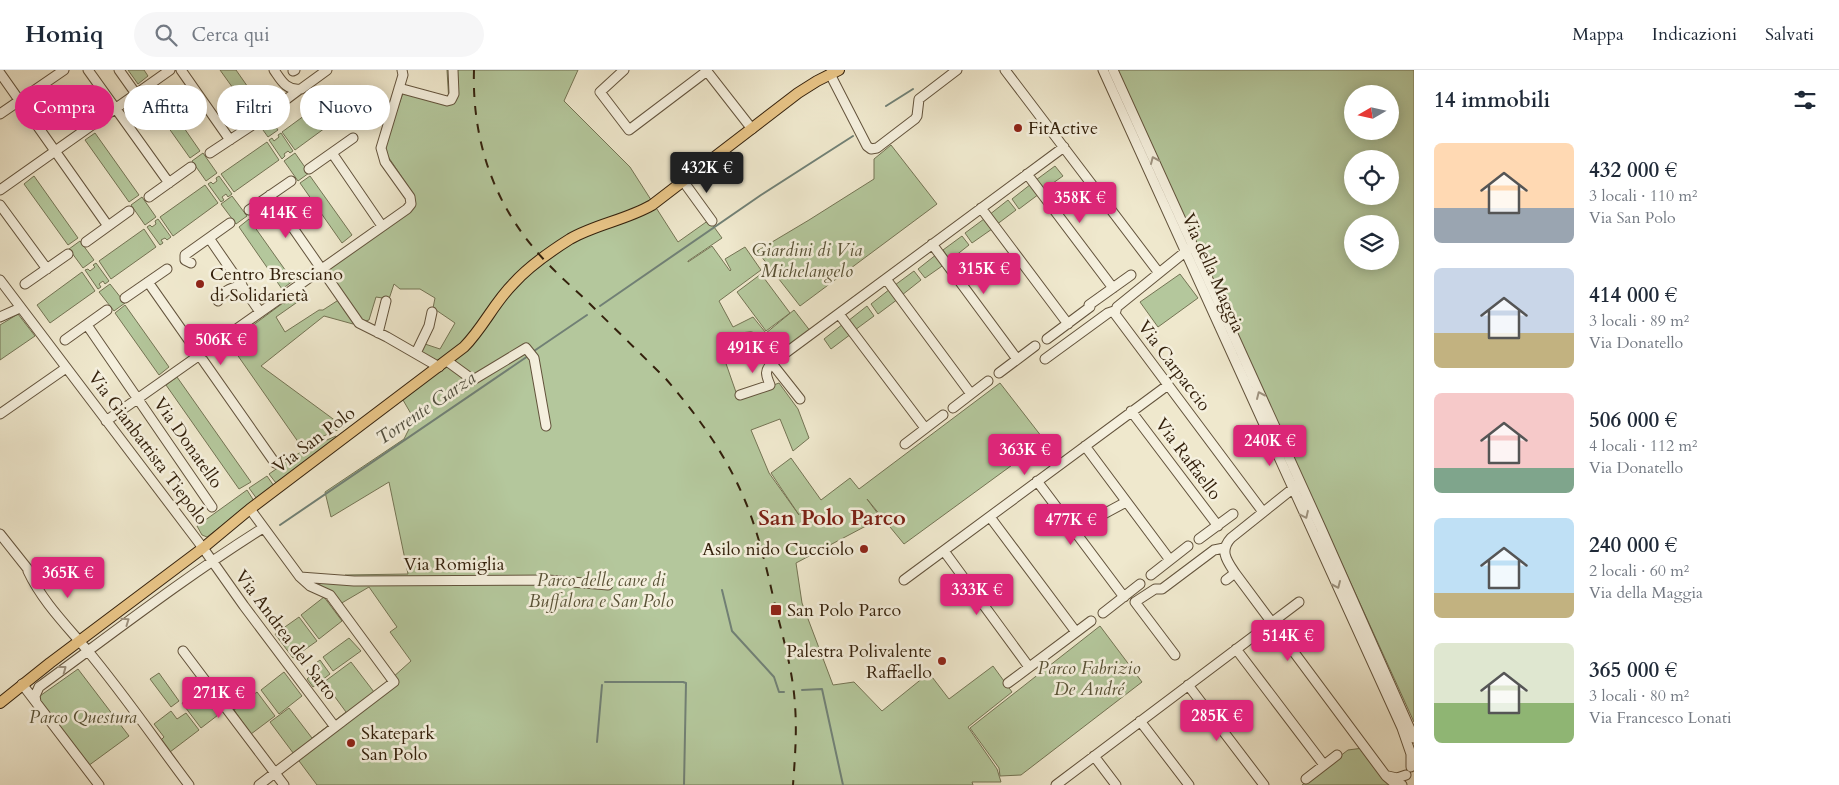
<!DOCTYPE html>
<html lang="it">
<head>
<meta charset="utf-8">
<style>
  :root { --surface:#fff; --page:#f6f6f7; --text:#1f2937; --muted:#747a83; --line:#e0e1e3; --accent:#db2777 }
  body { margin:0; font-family:Cardo,serif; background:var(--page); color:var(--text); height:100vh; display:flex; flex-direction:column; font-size:19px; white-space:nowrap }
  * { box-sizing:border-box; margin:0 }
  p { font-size:16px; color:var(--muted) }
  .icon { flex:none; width:28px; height:28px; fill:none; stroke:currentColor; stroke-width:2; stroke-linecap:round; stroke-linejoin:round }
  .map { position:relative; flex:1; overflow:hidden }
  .details { display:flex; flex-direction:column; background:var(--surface); width:425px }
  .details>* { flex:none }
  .banner { position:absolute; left:15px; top:15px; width:475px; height:45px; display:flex; gap:10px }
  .needle { width:32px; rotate:261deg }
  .tools { position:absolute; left:1344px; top:15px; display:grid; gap:10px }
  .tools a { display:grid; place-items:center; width:55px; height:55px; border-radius:50%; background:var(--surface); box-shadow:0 2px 12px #0003; font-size:25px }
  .price { position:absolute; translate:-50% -42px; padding:0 11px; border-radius:5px; background:var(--accent); color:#fff; font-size:16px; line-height:32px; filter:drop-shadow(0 1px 2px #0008) }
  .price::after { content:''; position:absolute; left:50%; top:30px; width:15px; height:11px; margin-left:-8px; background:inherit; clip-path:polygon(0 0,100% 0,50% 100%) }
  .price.current { background:#222; color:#fff }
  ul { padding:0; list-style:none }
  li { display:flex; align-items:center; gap:15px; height:125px; padding:0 20px }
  li span { display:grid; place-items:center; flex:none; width:140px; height:100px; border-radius:8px; color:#555 }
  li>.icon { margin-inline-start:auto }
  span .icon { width:60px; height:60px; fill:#fffc; stroke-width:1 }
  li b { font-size:21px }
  h2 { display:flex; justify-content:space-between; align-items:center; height:60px; padding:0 20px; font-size:21px }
  .tag { padding:0 18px; border-radius:22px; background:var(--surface); box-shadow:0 2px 12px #0003; font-size:18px; line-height:45px }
  .tag.current { background:var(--accent); color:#fff }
  header { display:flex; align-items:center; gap:30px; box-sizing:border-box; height:70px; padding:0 25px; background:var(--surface); border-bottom:1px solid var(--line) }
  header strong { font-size:24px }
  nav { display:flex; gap:28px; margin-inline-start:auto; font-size:18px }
  .search { width:350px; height:45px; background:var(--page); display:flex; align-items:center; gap:12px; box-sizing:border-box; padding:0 18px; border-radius:28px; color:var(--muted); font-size:19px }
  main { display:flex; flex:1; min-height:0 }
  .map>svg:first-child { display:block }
</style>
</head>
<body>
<header>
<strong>Homiq</strong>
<div class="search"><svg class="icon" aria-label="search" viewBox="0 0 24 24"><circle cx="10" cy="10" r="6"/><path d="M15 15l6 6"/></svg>Cerca qui</div>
<nav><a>Mappa</a><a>Indicazioni</a><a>Salvati</a></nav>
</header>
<main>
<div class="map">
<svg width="1414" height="715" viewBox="0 0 1414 715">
  <rect width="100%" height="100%" fill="#efe8cd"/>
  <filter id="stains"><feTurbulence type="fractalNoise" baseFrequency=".004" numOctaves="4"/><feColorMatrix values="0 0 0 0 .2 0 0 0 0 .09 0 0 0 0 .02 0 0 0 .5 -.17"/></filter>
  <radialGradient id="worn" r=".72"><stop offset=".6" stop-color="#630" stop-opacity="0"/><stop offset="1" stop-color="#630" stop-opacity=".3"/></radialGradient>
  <path fill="#b4c79c" stroke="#747454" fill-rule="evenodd" d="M128,0H144L148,6L138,14Z
    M220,0H236L278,60L268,67Z
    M447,0H578L564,31L630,97L678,172L709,150L722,168L688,191V192L712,176L730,201L731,200L725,189L745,177L761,200L719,231L733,257L753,247L766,263L794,240L811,262L771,290L754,268L728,275L729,283L723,285L738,328L779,313L798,339L809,368L793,381L780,349L751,360L769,403L799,445L771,403L791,388L821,430L850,408L859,419L1000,313L1045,371L904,474L867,429L881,448L796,493L802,533L833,615L854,612L882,641L929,603L949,629L993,596L1012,622L968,657L997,699L1001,712H972L973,715H317L270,652L289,638L312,668L346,642L324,612L351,592L374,622L392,608L411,591L390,562L397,557L369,517L340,534L330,521L307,507L340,510L345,505L408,504L389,412L331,447L325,422L404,369L414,349L403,330L443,298L438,291L420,282L425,274L440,279L455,253L433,238L435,228L420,219H400L394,214L389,229L376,227L369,250L362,252L326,200L410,140L412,122L385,82V73L403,23L449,33Z
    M1117,0H1414V652ZM1352,24H1390V61H1352ZM1352,89H1390V126H1352ZM1352,154H1390V191H1352Z
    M157,19L200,81L190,88L146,26Z
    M327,29L340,47L295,80L282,62Z
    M95,63L139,125L129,132L85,70Z
    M281,63L293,81L290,83L288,81L284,84L285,86L282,89L269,70L272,68L274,71L279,67L278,65Z
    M267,72L279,90L234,122L221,104Z
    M891,75L937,134L800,236L757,181L809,150L874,109V89Z
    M203,83L217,103L206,111L192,91Z
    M295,83L309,103L298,111L284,91Z
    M1055,96L1063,106L1043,120L1036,110Z
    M34,106L78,168L68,175L24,114Z
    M219,106L232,124L228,127L226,124L222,127L224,130L221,132L208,114L211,112L213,114L217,111L216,108Z
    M310,106L352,165L342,173L300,113Z
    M1031,114L1039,124L1019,139L1012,129Z
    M205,115L218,133L173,166L160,147Z
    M232,126L247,146L236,154L221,134Z
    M142,127L156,147L145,155L131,135Z
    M1008,130L1016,140L996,155L989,145Z
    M158,149L171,167L167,170L165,168L161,170L163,173L160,175L147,157L150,155L152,157L156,154L155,151Z
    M249,149L293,211L282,219L239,157Z
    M984,149L992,159L972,173L965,163Z
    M144,159L156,177L111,209L99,191Z
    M962,166L969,175L950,190L943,180Z
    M80,171L94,190L83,198L69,179Z
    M937,184L945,194L925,208L918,199Z
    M96,193L109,211L105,214L103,211L99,214L101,217L98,219L85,200L88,199L90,201L95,197L93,195Z
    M914,201L921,210L902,225L895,215Z
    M82,202L95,221L50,253L37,235Z
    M761,204L790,243L766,261L737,222Z
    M1180,204L1198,228L1158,257L1140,232Z
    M110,214L125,233L114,241L99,222Z
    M890,219L898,229L878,244L871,234Z
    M303,221L306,226L276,247L285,262L319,240H323L340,229L356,252L353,254L324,246L261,296L344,357L301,376L229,273L283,233L284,234Z
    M125,235L169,297L159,305L115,243Z
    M867,236L874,246L855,260L848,251Z
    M18,244L35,266L0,290V255Z
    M843,254L851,264L831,279L824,269Z
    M177,307L251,412L239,419L166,315Z
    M336,366L338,369L276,413L269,404L302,381Z
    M267,406L274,416L257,429L249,418Z
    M247,420L254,431L207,467L202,465L197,456Z
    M324,527L342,551L319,569L301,545Z
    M299,547L317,571L293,588L275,564Z
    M1100,556L1142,612L1021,705L1000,706L999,698L970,658Z
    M349,568L361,581L333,601L323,587Z
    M320,590L330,604L313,617L307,609L309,607L305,601Z
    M78,599L129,666L88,696L37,628Z
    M284,602L302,626L279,644L261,620Z
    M159,603L179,631L171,637L150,609Z
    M204,617L222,642L201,658L182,633Z
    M257,622L275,646L251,664L234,640Z
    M171,641L177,649L186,643L199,660L170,682L161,670L164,667L154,654Z
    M1363,678L1382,707L1390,715H1302L1348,680Z"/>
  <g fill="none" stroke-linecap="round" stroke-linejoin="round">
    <path stroke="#718075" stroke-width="2" d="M886,36L913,19
      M600,236L761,125L853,66
      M534,281L587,245
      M280,455L528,286
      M722,520L732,561L774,607L779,622H784
      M605,612H683L686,613L684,715
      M802,620L822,619L843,715
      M597,672L602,615"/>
    <defs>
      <path id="minor" d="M88,0L169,113
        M119,0L136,24
        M181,0L230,70
        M274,0C281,10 286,21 301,19L327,0
        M624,0L600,22L629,60L707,1
        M706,0L752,59
        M1005,0L1159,203
        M1103,0L1402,658L1411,684V697
        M1113,0L1321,458L1414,668
        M293,1L295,0
        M0,3L108,156
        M830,4L867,76L871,79L877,78L915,49L917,46L919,29L957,0
        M399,18L447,31L451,30L454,24L453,0
        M268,43L300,19
        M0,44L64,0
        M210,83L251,56
        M332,83L382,156
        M309,99L353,68
        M1027,104L1113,218
        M683,111L712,151
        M0,120L170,0
        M270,125L359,253L387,267L439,297
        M149,127L191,97
        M0,135L47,199
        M981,138L1068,254
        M249,140L291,111
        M209,168L260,242
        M86,172L129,141
        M932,174L1017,289
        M1190,178L1117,237L1115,244L1263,442
        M191,193L185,190V185L230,153
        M886,209L971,324
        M0,210L203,478L244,536L335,657
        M148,212L275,393
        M25,214L68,184
        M125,228L167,199
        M218,231C223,220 232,218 242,215
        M1089,235L1131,205
        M839,244L925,358
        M0,247L20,238
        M87,255L212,437
        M378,263L386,231
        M739,268L751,267L800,329
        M1047,269L1090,237
        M65,270L107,240
        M416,283L429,256L432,242
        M1045,289L1108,243L1114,241
        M447,291L473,310L526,278L534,288L546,356
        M999,303L1035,276
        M740,325L770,315C766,305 764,301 772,293L1064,77
        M953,338L988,311
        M1131,341L1218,456
        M0,344L66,298
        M106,351L407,139L411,134L410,127L385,92L381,78L403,5L402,0
        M905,374L943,345
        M1085,376L1170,490
        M1037,411L1124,527
        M1296,416L1231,468C1219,481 1227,491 1235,503L1386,706L1393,712L1402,715
        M250,439L300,507L310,516L330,525L394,612L259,715
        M990,447L1076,562
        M1074,460L1126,432
        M0,464L31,503
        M1199,469L1233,444
        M944,481L1029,597
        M28,501C42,531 66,555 87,580C123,623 155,670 189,715
        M1151,505L1188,476
        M300,507L354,511L548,510L608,515
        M904,510L1168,315
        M1226,510L1235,503
        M1103,543L1140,514
        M1236,579L1324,695
        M183,581L284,715
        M1175,585L1135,532L1155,519H1162L1214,480L1224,478
        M1008,613L1091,551
        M22,614L99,715
        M1188,615L1264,715
        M36,632L35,626L39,617C113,563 185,507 263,458
        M1140,651L1189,715
        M1094,686L1116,715
        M1388,706L1397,708L1406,705
        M1306,709L1337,685
        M1056,715L1299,532"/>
      <path id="major" d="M0,633L50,593L203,478L250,439L464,277C483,258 494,233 513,214C528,197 551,181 570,169C596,154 626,150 652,135L798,23L817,11L839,0"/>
    </defs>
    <use href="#minor" stroke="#63533c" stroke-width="11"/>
    <use href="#major" stroke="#34210c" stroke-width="12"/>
    <use href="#minor" stroke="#f5f0de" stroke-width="9"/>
    <use href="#major" stroke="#e8c486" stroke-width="10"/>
    <path stroke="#34210c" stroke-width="2" stroke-dasharray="9 9" stroke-linecap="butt" d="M474,0C472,65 491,127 533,177C549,197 569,214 587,231C613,257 640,283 666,309C698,346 727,386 746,433C759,465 767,500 775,535C783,568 793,601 795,635C797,662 795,688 793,715"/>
  </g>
  <defs><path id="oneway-chevron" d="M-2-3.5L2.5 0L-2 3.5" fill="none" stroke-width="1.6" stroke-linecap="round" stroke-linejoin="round" transform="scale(1.25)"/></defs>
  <g stroke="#9e9380">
    <use href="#oneway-chevron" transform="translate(1154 90) rotate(-114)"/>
    <use href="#oneway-chevron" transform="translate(1260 325) rotate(-114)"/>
    <use href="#oneway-chevron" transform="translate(1305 445) rotate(65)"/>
    <use href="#oneway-chevron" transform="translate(1337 515) rotate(66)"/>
    <use href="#oneway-chevron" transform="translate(126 551) rotate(-35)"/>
    <use href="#oneway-chevron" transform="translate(63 599) rotate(-37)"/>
  </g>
  <g fill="#8f2418" stroke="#f5f0de" stroke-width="2">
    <circle cx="1018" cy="58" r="5"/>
    <circle cx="200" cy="214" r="5"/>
    <circle cx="864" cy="479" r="5"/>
    <rect x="770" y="534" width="12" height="12" rx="2.5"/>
    <circle cx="942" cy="591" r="5"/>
    <circle cx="351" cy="673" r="5"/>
  </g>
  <g text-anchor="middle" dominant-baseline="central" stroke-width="5" stroke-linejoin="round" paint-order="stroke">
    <g font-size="18" fill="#34210c" stroke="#f5f0de" text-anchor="start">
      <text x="1028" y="58">FitActive</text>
      <text x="210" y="204">Centro Bresciano<tspan x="210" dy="21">di Solidarietà</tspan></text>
      <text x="854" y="479" text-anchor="end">Asilo nido Cucciolo</text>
      <text x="787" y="540">San Polo Parco</text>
      <text x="932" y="581" text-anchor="end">Palestra Polivalente<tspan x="932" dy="21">Raffaello</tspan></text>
      <text x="361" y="663">Skatepark<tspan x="361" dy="21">San Polo</tspan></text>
    </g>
    <g font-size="18" font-style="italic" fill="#5a5337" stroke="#f5f0de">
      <text x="807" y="180">Giardini di Via<tspan x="807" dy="21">Michelangelo</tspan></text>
      <text x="601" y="510">Parco delle cave di<tspan x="601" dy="21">Buffalora e San Polo</tspan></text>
      <text x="1089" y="598">Parco Fabrizio<tspan x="1089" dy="21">De André</tspan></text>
      <text x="83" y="647">Parco Questura</text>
    </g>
    <g font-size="18" fill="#34210c" stroke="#f5f0de">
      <text transform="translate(1213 203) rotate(66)">Via della Maggia</text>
      <text transform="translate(1174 296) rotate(53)">Via Carpaccio</text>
      <text transform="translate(314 370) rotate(-37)">Via San Polo</text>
      <text transform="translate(188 373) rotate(55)">Via Donatello</text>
      <text transform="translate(148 378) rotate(53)">Via Gianbattista Tiepolo</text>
      <text transform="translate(1188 389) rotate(53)">Via Raffaello</text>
      <text x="454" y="494">Via Romiglia</text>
      <text transform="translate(286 565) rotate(53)">Via Andrea del Sarto</text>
    </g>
    <g font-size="19" font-style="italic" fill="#535141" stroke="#f5f0de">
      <text transform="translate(426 338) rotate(-34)">Torrente Garza</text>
    </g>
    <g font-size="22" font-weight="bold" fill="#7a1f14" stroke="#f5f0de">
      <text x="832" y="448">San Polo Parco</text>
    </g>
  </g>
  <rect width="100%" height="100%" filter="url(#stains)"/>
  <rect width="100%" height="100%" fill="url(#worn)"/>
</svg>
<div class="tools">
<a><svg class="needle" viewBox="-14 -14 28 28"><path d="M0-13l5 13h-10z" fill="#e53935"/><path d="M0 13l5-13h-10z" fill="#747a83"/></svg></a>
<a><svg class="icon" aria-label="locate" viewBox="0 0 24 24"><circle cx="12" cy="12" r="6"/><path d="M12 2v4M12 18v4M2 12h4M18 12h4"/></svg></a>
<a><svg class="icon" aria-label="layers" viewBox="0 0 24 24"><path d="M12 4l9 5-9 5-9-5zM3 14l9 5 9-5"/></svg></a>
</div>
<b class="price current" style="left:707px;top:124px">432K €</b>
<b class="price" style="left:1080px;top:154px">358K €</b>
<b class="price" style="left:286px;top:169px">414K €</b>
<b class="price" style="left:984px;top:225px">315K €</b>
<b class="price" style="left:221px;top:296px">506K €</b>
<b class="price" style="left:753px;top:304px">491K €</b>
<b class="price" style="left:1270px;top:397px">240K €</b>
<b class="price" style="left:1025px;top:406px">363K €</b>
<b class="price" style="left:1071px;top:476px">477K €</b>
<b class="price" style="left:68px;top:529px">365K €</b>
<b class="price" style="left:977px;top:546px">333K €</b>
<b class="price" style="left:1288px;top:592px">514K €</b>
<b class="price" style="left:219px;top:649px">271K €</b>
<b class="price" style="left:1217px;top:672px">285K €</b>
<div class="banner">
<a class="tag current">Compra</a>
<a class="tag">Affitta</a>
<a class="tag">Filtri</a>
<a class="tag">Nuovo</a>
</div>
</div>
<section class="details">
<h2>14 immobili<svg class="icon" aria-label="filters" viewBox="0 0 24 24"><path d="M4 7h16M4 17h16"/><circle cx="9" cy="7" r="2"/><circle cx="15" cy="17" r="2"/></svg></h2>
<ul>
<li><span style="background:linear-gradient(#ffd9b3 65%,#9aa5b1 0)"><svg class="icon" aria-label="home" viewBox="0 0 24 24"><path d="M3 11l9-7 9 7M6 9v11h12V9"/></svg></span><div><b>432 000 €</b><p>3 locali · 110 m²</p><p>Via San Polo</p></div></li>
<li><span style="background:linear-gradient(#c9d6e8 65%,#c2b280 0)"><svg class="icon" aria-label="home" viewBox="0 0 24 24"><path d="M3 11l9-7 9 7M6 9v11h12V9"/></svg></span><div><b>414 000 €</b><p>3 locali · 89 m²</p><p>Via Donatello</p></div></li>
<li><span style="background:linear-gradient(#f6c9c9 75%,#7fa58c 0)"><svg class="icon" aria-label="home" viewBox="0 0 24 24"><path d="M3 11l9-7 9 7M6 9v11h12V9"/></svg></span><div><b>506 000 €</b><p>4 locali · 112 m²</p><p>Via Donatello</p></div></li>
<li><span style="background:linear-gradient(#bfe0f5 75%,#c2b280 0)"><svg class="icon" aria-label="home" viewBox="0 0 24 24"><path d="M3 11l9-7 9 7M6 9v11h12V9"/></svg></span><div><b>240 000 €</b><p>2 locali · 60 m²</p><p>Via della Maggia</p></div></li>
<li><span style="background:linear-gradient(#dfe7d0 60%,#8fb573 0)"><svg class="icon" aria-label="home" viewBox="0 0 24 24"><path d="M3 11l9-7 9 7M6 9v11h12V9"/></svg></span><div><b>365 000 €</b><p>3 locali · 80 m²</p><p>Via Francesco Lonati</p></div></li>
</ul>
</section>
</main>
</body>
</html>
